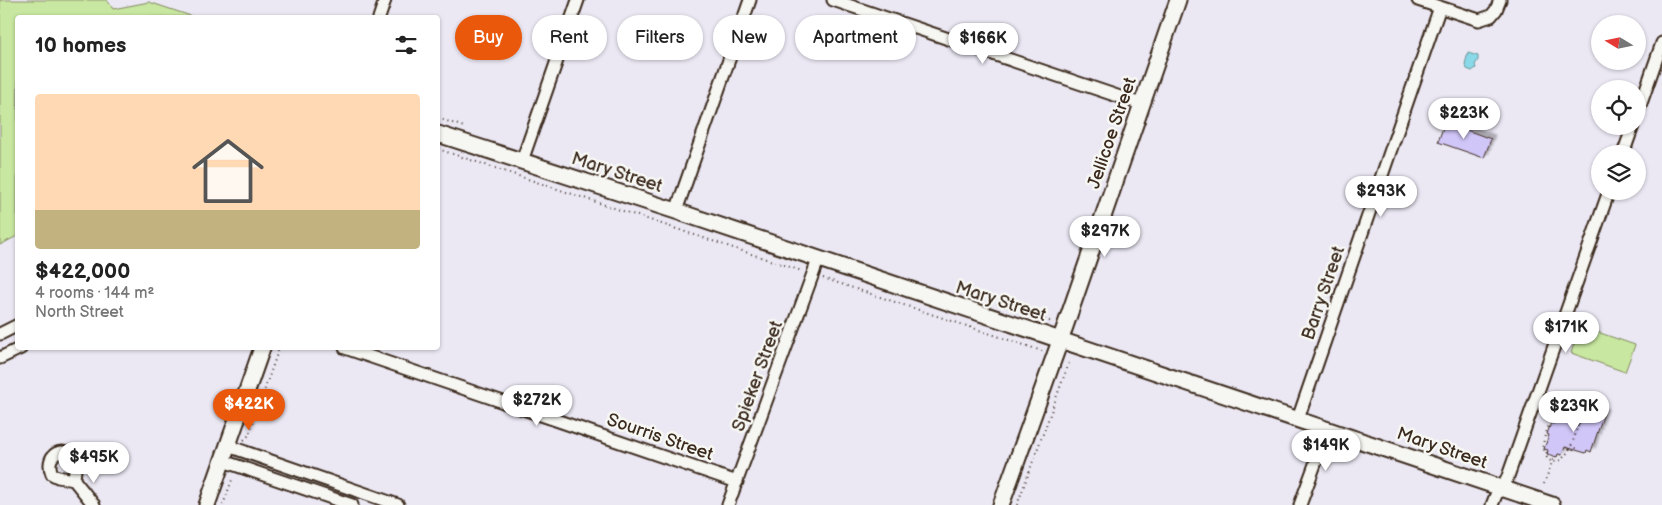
<!DOCTYPE html>
<html lang="en">
<head>
<meta charset="utf-8">
<style>
  :root { --surface:#fff; --page:#f6f6f6; --text:#222; --muted:#767676; --accent:#ea580c }
  body { margin:0; font-family:"Balsamiq Sans",sans-serif; background:var(--page); color:var(--text); height:100vh; display:flex; flex-direction:column; font-size:19px; white-space:nowrap }
  * { box-sizing:border-box; margin:0 }
  p { font-size:16px; color:var(--muted) }
  .icon { flex:none; width:28px; height:28px; fill:none; stroke:currentColor; stroke-width:2; stroke-linecap:round; stroke-linejoin:round }
  .map { position:relative; flex:1; overflow:hidden }
  .side { position:absolute; left:15px; top:15px; width:425px; height:335px; display:flex; flex-direction:column; background:var(--surface); border-radius:5px; box-shadow:0 1px 4px #0004 }
  .side>* { flex:none }
  .banner { position:absolute; left:455px; top:15px; width:475px; height:45px; display:flex; gap:10px }
  .needle { width:32px; rotate:280deg }
  .controls { position:absolute; left:1591px; top:15px; display:grid; gap:10px }
  .controls a { display:grid; place-items:center; width:55px; height:55px; border-radius:50%; background:var(--surface); box-shadow:0 1px 4px #0004; font-size:25px }
  .price { position:absolute; translate:-50% -42px; padding:0 11px; border-radius:18px; background:#fff; color:#222; font-size:16px; line-height:32px; filter:drop-shadow(0 1px 2px #0008) }
  .price::after { content:''; position:absolute; left:50%; top:30px; width:15px; height:11px; margin-left:-8px; background:inherit; clip-path:polygon(0 0,100% 0,50% 100%) }
  .price.selected { background:var(--accent); color:#fff }
  ul { padding:0; list-style:none }
  li { display:grid; align-content:center; gap:10px; height:265px; padding:0 20px }
  li span { display:grid; place-items:center; height:155px; border-radius:5px; color:#555 }
  li>.icon { margin-inline-start:auto }
  span .icon { width:90px; height:90px; fill:#fffc; stroke-width:1 }
  li b { font-size:21px }
  h2 { display:flex; justify-content:space-between; align-items:center; height:60px; padding:0 20px; font-size:21px }
  .tag { padding:0 18px; border-radius:22px; background:var(--surface); box-shadow:0 1px 4px #0004; font-size:18px; line-height:45px }
  .tag.selected { background:var(--accent); color:#fff }
  .map>svg:first-child { display:block }
</style>
</head>
<body>
<div class="map">
<svg width="1662" height="505" viewBox="0 0 1662 505">
  <defs>
    <filter id="shadow"><feDropShadow dx="4" dy="-4" stdDeviation="1" flood-color="#0004"/></filter>
  </defs>
  <rect width="100%" height="100%" fill="#ebe8f4"/>
  <filter id="ink" filterUnits="userSpaceOnUse"><feTurbulence type="fractalNoise" baseFrequency=".02" numOctaves="2"/><feDisplacementMap in="SourceGraphic" scale="10" xChannelSelector="R" yChannelSelector="G"/><feConvolveMatrix kernelMatrix="1 2 1 2 8 2 1 2 1" color-interpolation-filters="sRGB"/></filter>
  <g filter="url(#ink)">
    <path fill="#c8e7a0" stroke="#82885f" d="M0,0H107L113,9L149,2L194,17L18,18L17,236L0,245Z
      M1580,326L1635,345L1625,372L1571,353Z"/>
    <path fill="#8ad9e8" stroke="#6a9397" d="M1468,53L1478,56V60L1475,65L1476,68L1472,71L1467,69L1465,64Z"/>
    <path fill="#d1c6f8" stroke="#3b2a1e" filter="url(#shadow)" d="M1445,122L1491,139L1484,158L1438,142Z
      M1585,407L1604,413L1591,452L1587,450L1586,453L1565,447L1562,455L1558,454L1557,457L1547,454L1548,450L1544,449L1549,435L1547,434L1551,423L1554,424L1558,416L1579,424Z"/>
    <g fill="none" stroke-linecap="round" stroke-linejoin="round">
      <defs>
        <path id="street" d="M833,0L1141,104
          M1418,0L1479,20L1491,16L1496,10L1500,0
          M379,18L385,0
          M1638,112L1662,43
          M1623,154L1633,126
          M522,161L578,0
          M676,211L750,0
          M0,334L18,325
          M345,348L737,482
          M0,358L21,348
          M1298,419L1440,7
          M228,446L398,505
          M223,461L352,505
          M74,480L58,477L52,474C42,450 72,444 75,464C76,469 74,475 74,480L94,505
          M728,505L818,260
          M1300,505L1328,429
          M1492,505L1496,495L1507,479L1609,191"/>
        <path id="secondary" d="M438,134L676,211L1552,505
          M207,505L262,348
          M1001,505L1060,341L1178,0"/>
      </defs>
      <use href="#street" stroke="#3b2a1e" stroke-width="15"/>
      <use href="#secondary" stroke="#3b2a1e" stroke-width="19"/>
      <path stroke="#3b2a1e" stroke-width="2" stroke-dasharray="1 4" stroke-linecap="butt" d="M438,118L464,127
        M438,149L802,271
        M823,278L1042,351
        M997,303L1052,322
        M1560,399L1545,435L1542,449L1547,451L1546,456L1548,460L1556,462C1573,457 1579,422 1581,406
        M244,440L249,435L279,348
        M1571,446L1580,450
        M1544,484L1554,457
        M223,505L233,477
        M1017,505L1070,360"/>
      <use href="#street" stroke="#f6f6f2" stroke-width="11"/>
      <use href="#secondary" stroke="#f6f6f2" stroke-width="15"/>
    </g>
  </g>
  <g text-anchor="middle" dominant-baseline="central" stroke-width="5" stroke-linejoin="round" paint-order="stroke">
    <g font-size="18" fill="#3b2a1e" stroke="#f6f6f2">
      <text transform="translate(1112 133) rotate(-71)">Jellicoe Street</text>
      <text transform="translate(617 172) rotate(18)">Mary Street</text>
      <text transform="translate(1323 293) rotate(-71)">Barry Street</text>
      <text transform="translate(1001 301) rotate(18)">Mary Street</text>
      <text transform="translate(757 376) rotate(-70)">Spieker Street</text>
      <text transform="translate(660 437) rotate(19)">Sourris Street</text>
      <text transform="translate(1442 448) rotate(19)">Mary Street</text>
    </g>
  </g>
</svg>
<div class="controls">
<a><svg class="needle" viewBox="-14 -14 28 28"><path d="M0-13l5 13h-10z" fill="#e53935"/><path d="M0 13l5-13h-10z" fill="#767676"/></svg></a>
<a><svg class="icon" aria-label="locate" viewBox="0 0 24 24"><circle cx="12" cy="12" r="6"/><path d="M12 2v4M12 18v4M2 12h4M18 12h4"/></svg></a>
<a><svg class="icon" aria-label="layers" viewBox="0 0 24 24"><path d="M12 4l9 5-9 5-9-5zM3 14l9 5 9-5"/></svg></a>
</div>
<b class="price" style="left:983px;top:65px">$166K</b>
<b class="price" style="left:1464px;top:140px">$223K</b>
<b class="price" style="left:1381px;top:218px">$293K</b>
<b class="price" style="left:1105px;top:258px">$297K</b>
<b class="price" style="left:1566px;top:354px">$171K</b>
<b class="price" style="left:537px;top:427px">$272K</b>
<b class="price selected" style="left:249px;top:431px">$422K</b>
<b class="price" style="left:1574px;top:433px">$239K</b>
<b class="price" style="left:1326px;top:472px">$149K</b>
<b class="price" style="left:94px;top:484px">$495K</b>
<div class="banner">
<a class="tag selected">Buy</a>
<a class="tag">Rent</a>
<a class="tag">Filters</a>
<a class="tag">New</a>
<a class="tag">Apartment</a>
</div>
<section class="side">
<h2>10 homes<svg class="icon" aria-label="filters" viewBox="0 0 24 24"><path d="M4 7h16M4 17h16"/><circle cx="9" cy="7" r="2"/><circle cx="15" cy="17" r="2"/></svg></h2>
<ul>
<li><span style="background:linear-gradient(#ffd9b3 75%,#c2b280 0)"><svg class="icon" aria-label="home" viewBox="0 0 24 24"><path d="M3 11l9-7 9 7M6 9v11h12V9"/></svg></span><div><b>$422,000</b><p>4 rooms · 144 m²</p><p>North Street</p></div></li>
</ul>
</section>
</div>
</body>
</html>
